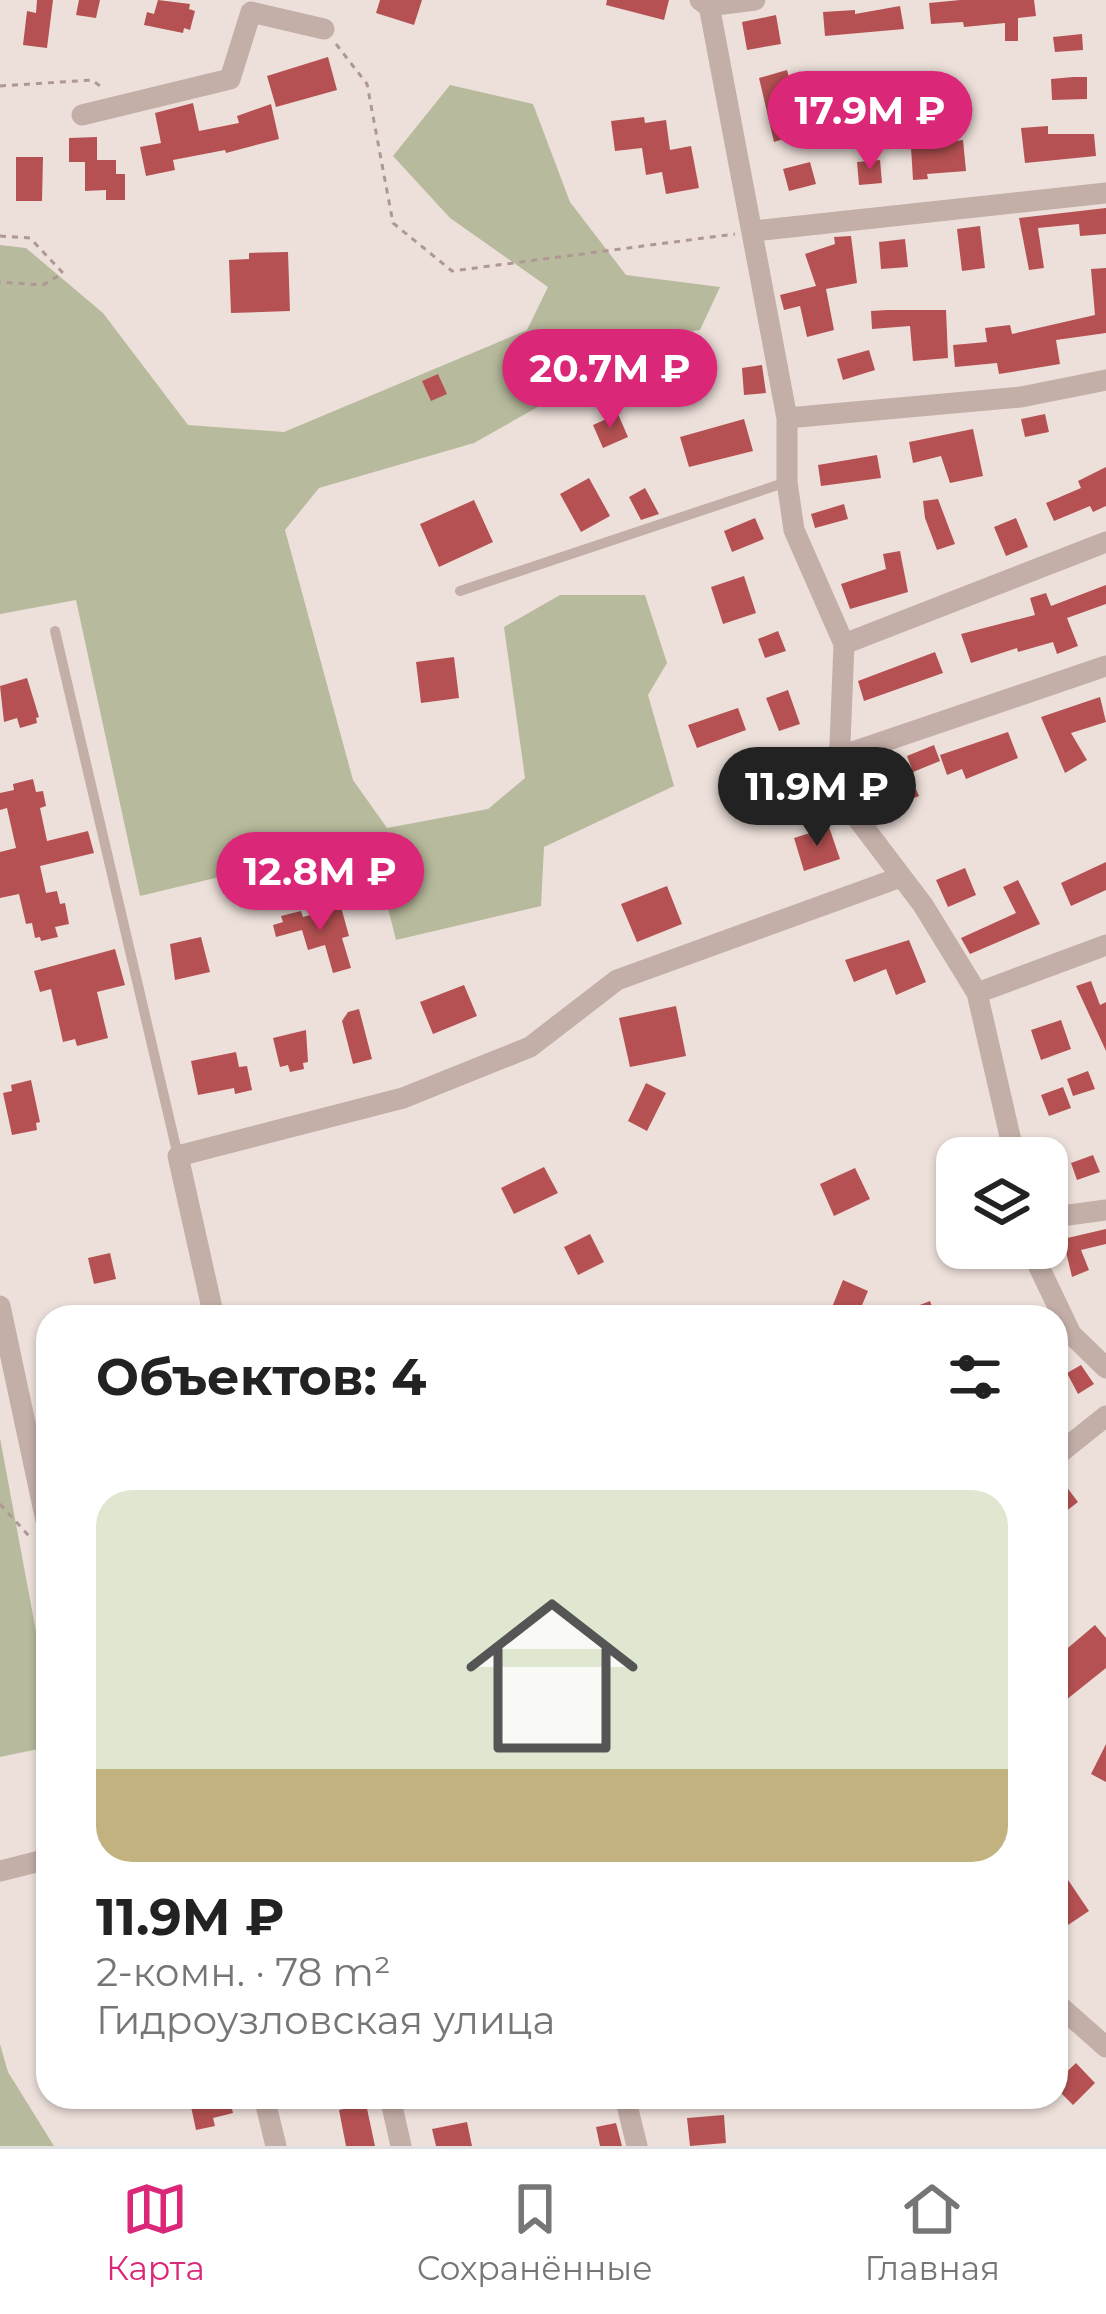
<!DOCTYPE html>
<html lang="ru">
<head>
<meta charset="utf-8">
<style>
  :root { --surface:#fff; --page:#f6f6f6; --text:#222; --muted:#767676; --line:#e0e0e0; --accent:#db2777 }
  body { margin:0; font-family:Montserrat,sans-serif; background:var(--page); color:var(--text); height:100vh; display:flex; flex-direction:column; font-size:45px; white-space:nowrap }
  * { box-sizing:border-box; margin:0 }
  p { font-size:39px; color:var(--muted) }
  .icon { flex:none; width:66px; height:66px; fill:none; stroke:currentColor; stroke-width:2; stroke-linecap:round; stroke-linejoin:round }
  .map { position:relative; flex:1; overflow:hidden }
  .panel { position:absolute; left:36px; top:1305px; width:1032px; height:804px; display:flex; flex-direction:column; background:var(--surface); border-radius:36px; box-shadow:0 3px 9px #0004 }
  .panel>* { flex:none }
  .fabs { position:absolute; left:936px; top:1137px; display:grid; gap:24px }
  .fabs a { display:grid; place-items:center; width:132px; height:132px; border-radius:24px; background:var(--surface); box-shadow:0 3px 9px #0004; font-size:60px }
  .price { position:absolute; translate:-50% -102px; padding:0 27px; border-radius:42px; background:var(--accent); color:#fff; font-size:39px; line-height:78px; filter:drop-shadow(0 3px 6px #0008) }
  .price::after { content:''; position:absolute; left:50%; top:72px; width:36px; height:27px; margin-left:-18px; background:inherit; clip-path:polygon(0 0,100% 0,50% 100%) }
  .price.selected { background:#222; color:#fff }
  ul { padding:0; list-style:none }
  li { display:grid; align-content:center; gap:24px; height:636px; padding:0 60px }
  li+li { border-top:3px solid var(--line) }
  li span { display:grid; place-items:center; height:372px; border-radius:36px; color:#555 }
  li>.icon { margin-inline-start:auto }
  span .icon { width:216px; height:216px; fill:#fffc; stroke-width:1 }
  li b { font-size:51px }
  h2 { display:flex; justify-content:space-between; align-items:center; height:144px; padding:0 60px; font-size:51px }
  .tab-bar { display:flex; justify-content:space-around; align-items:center; height:168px; border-top:3px solid var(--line); background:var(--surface); font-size:33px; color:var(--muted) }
  .tab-bar a { display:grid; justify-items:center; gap:6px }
  .tab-bar .selected { color:var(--accent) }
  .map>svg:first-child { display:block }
</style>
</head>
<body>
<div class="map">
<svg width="1106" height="2146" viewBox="0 0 1106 2146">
  <rect width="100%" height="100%" fill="#ede0da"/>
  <path fill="#b8ba9d" d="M450,85L533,104L570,202L626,275L720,287L700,330L592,346L582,382L474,443L319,488L285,530L353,780L387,828L488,809L525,778L504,627L560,595H645L667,663L648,695L674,786L544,847L541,906L396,940L379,873L340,848L140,896L76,600L0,614V245L26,248L103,313L188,425L284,432L527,330L548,287L450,218L393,156Z
    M0,1438L48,1696V1747L0,1757Z
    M0,2044L8,2072L54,2146H0Z"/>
  <path fill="#b55152" d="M37,0H53L47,48L23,45L27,11L36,13Z
    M79,0H100L96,18L76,15Z
    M158,0L190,4L189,9L195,11L190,30L184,28L183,33L144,25L147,12L154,14Z
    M380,0H422L414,25L376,13Z
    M607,0H669L664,20L606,5Z
    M960,0H1034L1036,16L1018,18V41H1005V23L964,27L963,22L931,24L929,3Z
    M900,6L904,29L825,36L823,12L855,10V14Z
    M776,15L781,44L747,50L742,22Z
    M1082,34L1083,50L1055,52L1053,37Z
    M328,57L337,90L276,107L267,76Z
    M787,70L794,95L787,97L801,133L774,142L759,78Z
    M1073,77H1087V99L1052,100L1051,79Z
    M193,103L199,131L239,123L237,116L271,104L279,139L226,153L225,150L173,160L175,170L146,176L140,147L161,143L155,113Z
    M644,117L645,123L666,120L670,150L691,146L699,188L666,194L662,172L646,175L642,148L615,151L611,121Z
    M1048,126V134H1094L1096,156L1025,163L1021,128Z
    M97,137V160H116V174H125V200H106V190L85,191V162H69V138Z
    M963,140L966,171L927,174L928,179L913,180L911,147Z
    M16,157H43L42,201H16Z
    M880,160L882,183L859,185L857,162Z
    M810,162L816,184L789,191L783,169Z
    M1106,208V234L1080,236L1079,224L1038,228L1044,268L1029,270L1019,218Z
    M980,226L985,268L962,271L957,229Z
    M851,236L857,283L826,289L834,330L807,337L800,306L784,310L780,295L816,286L805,254L835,244L834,237Z
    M905,239L908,267L881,269L879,242Z
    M288,252L290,311L231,313L229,260L249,259V253Z
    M1106,268V333L1056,340L1060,364L999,374L997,363L955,367L953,345L987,342L985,328L1010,325L1012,334L1095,315L1091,269Z
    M887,310H946L948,358L913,361L910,326L872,329L871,311Z
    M869,350L875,370L843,380L837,359Z
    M762,365L766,393L744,395L742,368Z
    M438,374L447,394L431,401L422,381Z
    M618,414L628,437L603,448L593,425Z
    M1045,414L1049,432L1025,437L1021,419Z
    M744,419L753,451L689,467L680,437Z
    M973,429L983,476L950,483L941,456L913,463L909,442Z
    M877,455L881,478L821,486L818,465Z
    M1106,467V506L1093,512L1090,506L1054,521L1046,503L1081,488L1078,481Z
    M589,478L610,516L581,532L560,494Z
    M645,488L659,514L641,520L629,497Z
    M938,499L955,544L937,550L925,518L923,501Z
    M474,500L493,542L439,567L420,524Z
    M844,504L848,519L815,528L811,514Z
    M755,518L764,539L732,552L724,531Z
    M1016,518L1028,547L1006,556L994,527Z
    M900,551L908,592L850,609L841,584L886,569L883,554Z
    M744,576L756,613L723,624L711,587Z
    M1106,585V604L1067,618L1078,646L1057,654L1053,642L1018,652L1017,648L971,663L961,634L1035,615L1030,598L1046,593L1051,606Z
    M778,631L786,651L765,658L758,639Z
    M935,652L943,673L864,701L858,681Z
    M454,657L459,698L421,703L416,662Z
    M27,678L39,717L36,718L37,723L20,728L17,718L4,722L0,686Z
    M788,690L800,724L779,731L766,698Z
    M1100,697L1106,722L1071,733L1087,760L1065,773L1041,717Z
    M738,708L746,730L697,748L688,725Z
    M1008,732L1018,758L966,779L962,769L947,775L940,755Z
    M934,745L940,761L913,772L907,756Z
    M769,750L777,778L742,789L734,761Z
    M876,769L882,784L866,790L860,775Z
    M907,769L919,796L902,803L890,777Z
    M33,779L36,792L43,791L46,806L40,808L47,841L88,831L94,853L40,866L46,893L57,891L60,904L65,903L69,924L55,927L58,937L41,941L40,937L35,938L32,923L26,924L19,894L0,898V852L16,848L7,808L0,810V793L14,790L13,784Z
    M829,827L840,859L804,871L794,838Z
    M1106,862V890L1071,906L1061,883Z
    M965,868L976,895L948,907L936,880Z
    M1018,880L1040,924L970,954L961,938L1016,913L1003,887Z
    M667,886L682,924L637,942L621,904Z
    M341,907L349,936L342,938L351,968L333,973L325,945L308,950L302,930L276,937L273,925L283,922L281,916L301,911L303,917Z
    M201,937L210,972L175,980L170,944Z
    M909,940L926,982L896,995L886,969L854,982L845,960Z
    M115,949L125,985L97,992L108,1038L77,1046L75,1039L63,1042L51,989L40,992L34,971Z
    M1091,981L1100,1005L1106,1002V1051L1076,986Z
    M464,985L477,1016L433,1034L420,1002Z
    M676,1006L686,1056L630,1067L619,1018Z
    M359,1009L372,1059L353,1064L342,1021L348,1012Z
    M1061,1020L1071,1049L1041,1060L1031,1030Z
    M306,1030L308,1062L303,1063L304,1069L290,1072L288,1065L280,1067L273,1038Z
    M236,1052L239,1067L247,1066L252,1090L235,1094L234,1088L198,1095L191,1061Z
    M1088,1071L1095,1089L1073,1096L1067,1079Z
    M31,1080L40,1122L36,1123L37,1130L12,1135L3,1093L12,1091L11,1085Z
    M646,1083L666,1093L647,1131L628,1121Z
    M1063,1087L1071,1108L1049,1116L1041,1095Z
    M1093,1155L1100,1172L1077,1180L1071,1163Z
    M544,1167L558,1193L514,1214L501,1188Z
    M855,1168L870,1199L834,1216L820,1184Z
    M1106,1229V1244L1081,1250L1089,1270L1072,1277L1063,1239Z
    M590,1234L604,1262L578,1275L564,1247Z
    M110,1253L116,1279L94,1284L88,1258Z
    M843,1280L868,1291L857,1317H828Z
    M930,1301L936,1317H892V1316Z
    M1081,1365L1094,1384L1078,1394L1067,1373Z
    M1056,1473L1078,1502L1056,1519Z
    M1095,1625L1106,1638V1668L1056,1708V1658Z
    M1106,1744V1782L1091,1774Z
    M1056,1862L1089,1911L1056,1933Z
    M1076,2063L1095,2083L1073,2105L1056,2088V2082Z
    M189,2097H229L233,2113L213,2118L215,2126L196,2130Z
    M366,2104L375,2146H346L339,2110Z
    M724,2115L726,2143L690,2146L687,2118Z
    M467,2122L472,2146H436L432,2129Z
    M616,2123L622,2146H600L596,2127Z"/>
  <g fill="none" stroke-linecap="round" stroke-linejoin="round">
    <path stroke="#af9893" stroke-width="3" stroke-dasharray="6 6" stroke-linecap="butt" d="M336,44L367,84L393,223L452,271L735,234
      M0,86L92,80L104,89
      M0,236L30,238L63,273L43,285L0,282
      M0,1504L29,1536
      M38,1549L48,1562"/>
    <path stroke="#c4aea8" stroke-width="10" d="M460,591L787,482
      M55,631L178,1156"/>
    <path stroke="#c4aea8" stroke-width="21" d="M700,0L708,6L755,0
      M708,0L787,418V482L794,530L844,644L838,793L923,905L977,993L1015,1158
      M82,115L230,79L251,12L324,29
      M754,231L1106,193
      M787,418L1021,397L1106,380
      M844,644L1106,542
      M841,756L1106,666
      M977,993L1106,945
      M1047,1218L1106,1210
      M1030,1248L1071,1334L1106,1368
      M0,1306L48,1530
      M214,1317L178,1156L403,1098L530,1047L617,980L901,877
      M1056,1456L1106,1416
      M0,1871L48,1859
      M1056,2003L1106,2047
      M264,2097L276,2146
      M390,2097L401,2146
      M625,2097L637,2146"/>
  </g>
</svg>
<div class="fabs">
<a><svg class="icon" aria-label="layers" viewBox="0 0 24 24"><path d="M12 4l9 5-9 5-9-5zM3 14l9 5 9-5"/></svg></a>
</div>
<b class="price" style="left:870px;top:173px">17.9M ₽</b>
<b class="price" style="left:610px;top:431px">20.7M ₽</b>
<b class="price selected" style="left:817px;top:849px">11.9M ₽</b>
<b class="price" style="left:320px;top:934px">12.8M ₽</b>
<section class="panel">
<h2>Объектов: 4<svg class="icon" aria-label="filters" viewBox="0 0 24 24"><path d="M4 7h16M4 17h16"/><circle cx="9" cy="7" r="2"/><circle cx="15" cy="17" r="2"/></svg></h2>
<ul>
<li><span style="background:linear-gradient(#dfe7d0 75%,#c2b280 0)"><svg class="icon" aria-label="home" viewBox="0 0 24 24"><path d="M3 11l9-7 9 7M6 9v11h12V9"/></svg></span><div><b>11.9M ₽</b><p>2-комн. · 78 m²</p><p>Гидроузловская улица</p></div></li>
</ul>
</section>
</div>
<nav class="tab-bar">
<a class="selected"><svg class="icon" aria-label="map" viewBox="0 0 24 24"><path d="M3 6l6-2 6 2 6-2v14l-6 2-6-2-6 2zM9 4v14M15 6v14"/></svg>Карта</a>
<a><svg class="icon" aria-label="saved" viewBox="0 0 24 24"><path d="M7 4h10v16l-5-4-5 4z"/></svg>Сохранённые</a>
<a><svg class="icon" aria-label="home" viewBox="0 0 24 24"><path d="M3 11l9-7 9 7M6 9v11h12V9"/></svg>Главная</a>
</nav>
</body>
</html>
